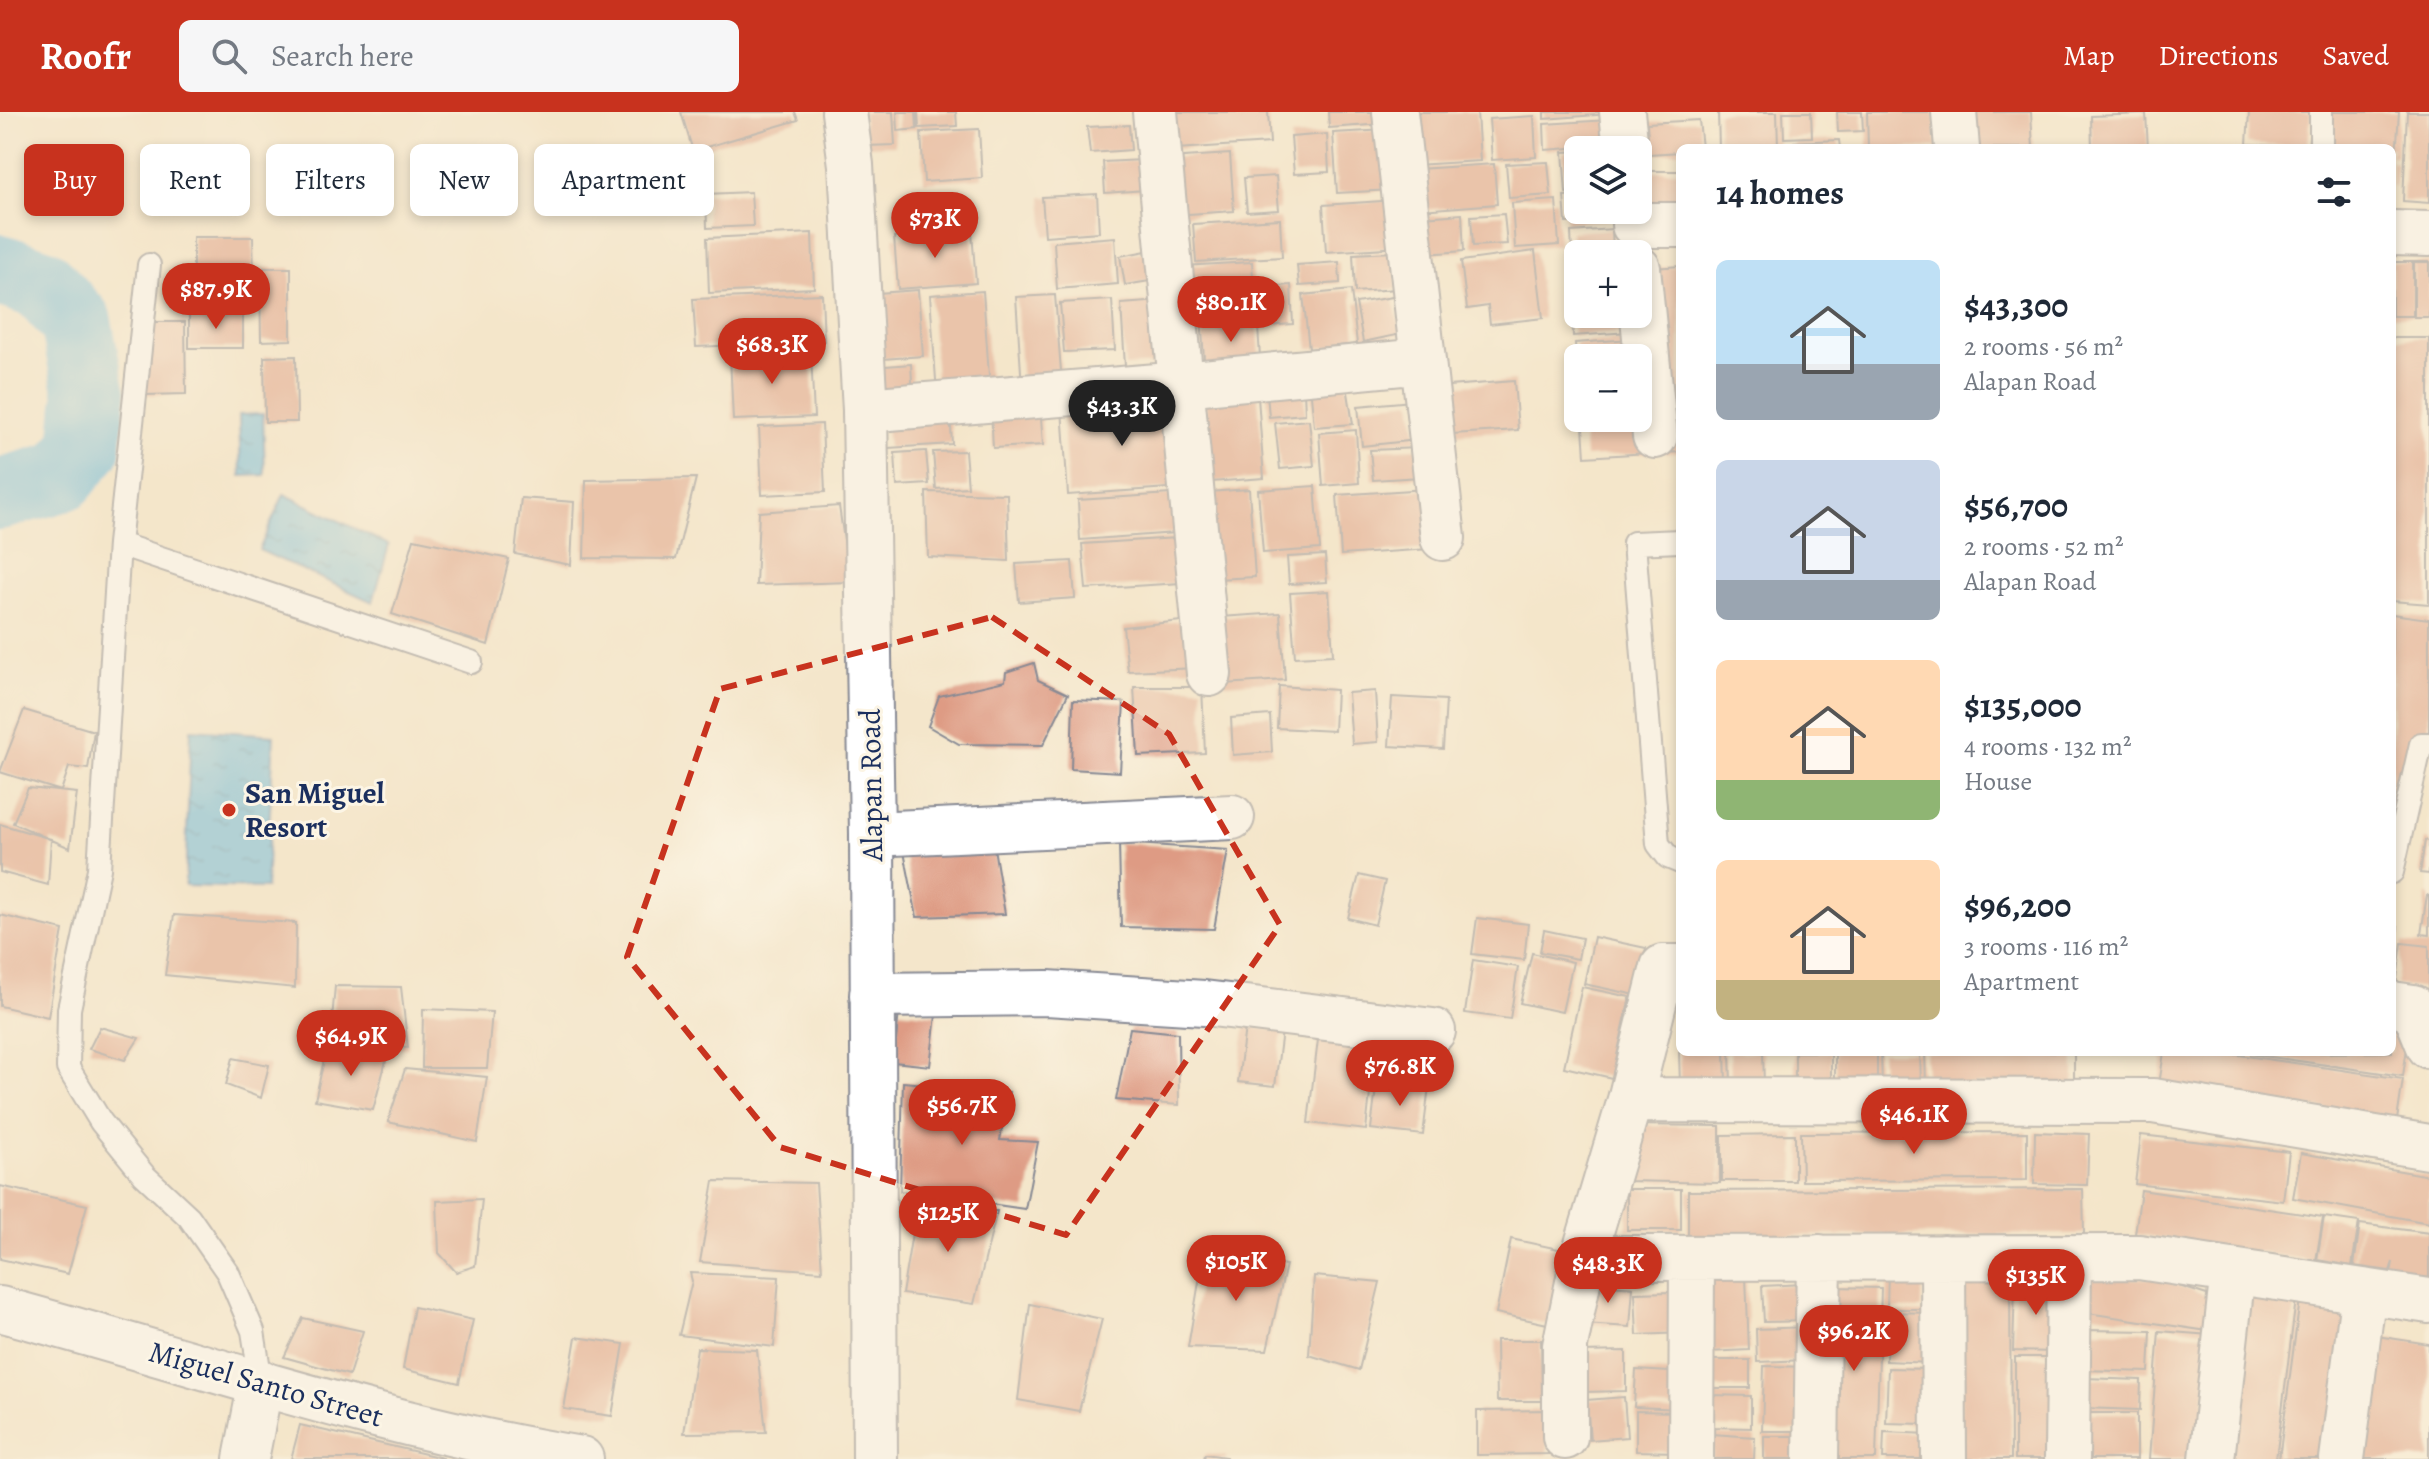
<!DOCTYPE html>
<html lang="en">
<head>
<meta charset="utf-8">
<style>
  :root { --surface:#fff; --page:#f6f6f7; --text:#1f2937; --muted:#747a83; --accent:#c8321e }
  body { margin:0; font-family:Alegreya,serif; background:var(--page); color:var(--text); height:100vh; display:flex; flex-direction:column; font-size:30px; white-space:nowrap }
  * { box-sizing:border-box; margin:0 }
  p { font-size:26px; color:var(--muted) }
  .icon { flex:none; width:44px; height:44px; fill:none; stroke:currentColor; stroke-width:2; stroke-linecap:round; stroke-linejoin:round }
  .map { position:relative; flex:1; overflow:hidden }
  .sheet { position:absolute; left:1676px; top:32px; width:720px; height:912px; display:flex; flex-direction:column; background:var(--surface); border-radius:12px; box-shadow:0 4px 12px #0003 }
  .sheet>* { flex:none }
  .top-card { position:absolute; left:24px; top:32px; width:760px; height:72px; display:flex; gap:16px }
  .controls { position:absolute; left:1564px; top:24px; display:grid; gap:16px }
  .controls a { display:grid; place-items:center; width:88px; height:88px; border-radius:12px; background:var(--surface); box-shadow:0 4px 12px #0003; font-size:40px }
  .price { position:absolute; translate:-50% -68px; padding:0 18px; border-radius:28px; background:var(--accent); color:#fff; font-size:26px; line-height:52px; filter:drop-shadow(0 2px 4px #0008) }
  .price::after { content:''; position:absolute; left:50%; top:48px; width:24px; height:18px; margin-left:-12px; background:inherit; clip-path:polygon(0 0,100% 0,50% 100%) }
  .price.on { background:#222; color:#fff }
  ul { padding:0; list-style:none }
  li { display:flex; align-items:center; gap:24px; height:200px; padding:0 40px }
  li span { display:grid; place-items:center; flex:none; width:224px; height:160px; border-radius:12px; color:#555 }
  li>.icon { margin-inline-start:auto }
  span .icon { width:96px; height:96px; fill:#fffc; stroke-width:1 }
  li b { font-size:34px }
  h2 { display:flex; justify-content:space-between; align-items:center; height:96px; padding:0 40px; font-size:34px }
  .chip { padding:0 28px; border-radius:12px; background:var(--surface); box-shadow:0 4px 12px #0003; font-size:28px; line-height:72px }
  .chip.on { background:var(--accent); color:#fff }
  header { display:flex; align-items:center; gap:48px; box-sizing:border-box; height:112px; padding:0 40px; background:var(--accent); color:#fff }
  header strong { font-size:38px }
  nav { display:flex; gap:44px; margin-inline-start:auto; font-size:28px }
  .search { width:560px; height:72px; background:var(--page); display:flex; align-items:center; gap:20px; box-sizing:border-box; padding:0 28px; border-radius:12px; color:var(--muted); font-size:30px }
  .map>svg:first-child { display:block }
</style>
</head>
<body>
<header>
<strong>Roofr</strong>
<div class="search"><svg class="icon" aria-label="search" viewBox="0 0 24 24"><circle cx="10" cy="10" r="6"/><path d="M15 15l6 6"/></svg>Search here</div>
<nav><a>Map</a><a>Directions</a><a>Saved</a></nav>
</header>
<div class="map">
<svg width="2429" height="1347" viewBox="0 0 2429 1347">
  <defs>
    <pattern id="water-ripples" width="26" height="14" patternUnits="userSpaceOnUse" patternTransform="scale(2)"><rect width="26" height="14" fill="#65b9e1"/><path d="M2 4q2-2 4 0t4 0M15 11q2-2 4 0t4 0" fill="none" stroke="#5297ba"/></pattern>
  </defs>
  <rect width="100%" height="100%" fill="#fcf5e5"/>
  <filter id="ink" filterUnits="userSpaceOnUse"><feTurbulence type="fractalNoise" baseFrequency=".0125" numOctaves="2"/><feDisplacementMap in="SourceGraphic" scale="16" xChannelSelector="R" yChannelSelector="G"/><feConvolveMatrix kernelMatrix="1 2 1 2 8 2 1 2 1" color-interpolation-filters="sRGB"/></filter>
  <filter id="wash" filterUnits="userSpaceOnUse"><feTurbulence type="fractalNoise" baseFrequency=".006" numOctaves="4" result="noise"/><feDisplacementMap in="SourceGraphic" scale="32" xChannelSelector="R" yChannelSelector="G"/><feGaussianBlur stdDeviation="1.8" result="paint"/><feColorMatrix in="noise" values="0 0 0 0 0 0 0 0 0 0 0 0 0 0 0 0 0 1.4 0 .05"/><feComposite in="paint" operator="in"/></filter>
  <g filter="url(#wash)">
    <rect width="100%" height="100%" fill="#f4e6cb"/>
    <path fill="url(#water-ripples)" stroke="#4074a0" stroke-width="2" d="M263,302L265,363L241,364L239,303Z
      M284,382L389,433L373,490L259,438Z
      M191,617L274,623L266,776L185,774Z"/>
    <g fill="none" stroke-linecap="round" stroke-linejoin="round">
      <path stroke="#65b9e1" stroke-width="72" d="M0,158L42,172L76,210L90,283L85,335L62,364L0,382"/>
    </g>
    <g id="blocks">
      <path fill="#de9b84" d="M681,0H795L798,8L693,39Z
        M863,0H893L895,33L866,34Z
        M897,0H916L917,17L898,19Z
        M918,0H956L957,14L919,16Z
        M1173,0H1268L1270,31L1176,37Z
        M1328,0H1382L1383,12L1329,16Z
        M1411,0H1477L1480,49L1415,53Z
        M1544,0H1609V2L1544,7Z
        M1718,0H1777L1778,36H1719Z
        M1783,0H1811L1812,25L1784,26Z
        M1837,0H1862L1863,19L1838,20Z
        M1867,0H1935L1937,36H1868Z
        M1971,0H2031L2033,36H1973Z
        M2249,0H2311L2308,36L2247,32Z
        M2327,0H2399L2396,45L2392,44V36H2324Z
        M2407,0H2429V91L2403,89Z
        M2146,2L2148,36H2092L2091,4Z
        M1534,4L1536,45L1492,48L1489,7Z
        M1609,8L1610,33L1545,38L1544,12Z
        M1699,8L1702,36H1680V40L1649,42L1647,11Z
        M1129,13L1131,38L1090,41L1087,15Z
        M979,17L982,66L924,70L921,20Z
        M1387,18L1392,78L1337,81L1333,21Z
        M1327,22L1329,60L1294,62L1291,25Z
        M1839,28L1840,36H1794V30Z
        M1578,39V80L1566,81L1563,40Z
        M1230,42L1234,99L1173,103L1169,46Z
        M1143,48L1145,78L1105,81L1103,50Z
        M1548,50L1551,83L1509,86L1506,52Z
        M2392,50L2396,51L2394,74H2392Z
        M1494,52L1497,92L1421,98L1418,57Z
        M1638,59H1680V99H1638Z
        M1276,64L1279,98L1247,100L1244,66Z
        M751,80L753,114L707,116L706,82Z
        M1097,82L1099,120L1045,124L1042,85Z
        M1578,83V98H1606L1607,108L1566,111L1564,84Z
        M1397,88L1400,135L1326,140L1323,93Z
        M1556,88L1559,133L1515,136L1512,91Z
        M1462,102L1464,139L1426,142L1423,105Z
        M1504,102L1507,132L1473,134L1471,104Z
        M1280,107L1282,145L1196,150L1193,112Z
        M1612,117L1613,140L1572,142L1571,120Z
        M972,120L976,171L898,177L894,125Z
        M812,121L814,176L709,181L707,126Z
        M193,125H253L254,166H193Z
        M1115,125L1118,172L1057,177L1054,130Z
        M1157,137L1162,167L1125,173L1120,144Z
        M1535,139L1543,206L1490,212L1488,194L1467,197L1461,149Z
        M1394,140L1397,177L1355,180L1353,142Z
        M1578,147V182H1574L1572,148Z
        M1252,150L1255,195L1185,199L1182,154Z
        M1339,150L1340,171L1299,174L1297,153Z
        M2392,150H2413V204H2392Z
        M2414,150H2429V205H2414Z
        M1680,154V340L1665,341L1653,156Z
        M260,156H291V228L261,229Z
        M1291,173L1293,212L1265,214L1263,175Z
        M918,178L923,244L883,247L878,181Z
        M1351,178L1357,232L1309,237L1303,183Z
        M983,179L990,278L937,282L930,183Z
        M822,182L824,229L696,235L693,187Z
        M1055,183L1062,272L1022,275L1016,185Z
        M1393,185L1401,222L1363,230L1356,191Z
        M1112,188L1115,238L1064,240L1060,191Z
        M1578,188V202H1627L1629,220L1573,224L1571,189Z
        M1162,189L1166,252L1125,254L1121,192Z
        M243,201V236H189V202Z
        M1257,201L1261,259L1205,262L1201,204Z
        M143,210H185L186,282L144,283Z
        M2392,226H2429V492L2392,489Z
        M1631,227L1633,246H1576L1575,231Z
        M811,241L814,305L733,308L730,244Z
        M296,244L297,310H265L264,245Z
        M911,252L913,286L875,288L873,255Z
        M1346,268L1353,312L1314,315L1310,272Z
        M1514,269L1518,318L1452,322L1449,274Z
        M1304,278L1305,302L1269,305L1267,281Z
        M1258,285L1264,366L1211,370L1205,289Z
        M1176,289L1183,375L1068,383L1062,297Z
        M1412,289L1417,328L1362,334L1358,294Z
        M1040,293L1043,333L993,336L991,296Z
        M950,298L952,332L888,336L885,303Z
        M1581,306H1637V309L1581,312Z
        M1309,308L1314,354L1280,357L1275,311Z
        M1646,311L1648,341L1585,345L1583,315Z
        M822,312L825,380L762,383L759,315Z
        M1356,318L1359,371L1323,374L1319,321Z
        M1418,336L1420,365L1373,368L1370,338Z
        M926,339L929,372L897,374L895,341Z
        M965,339L968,375L936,377L933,340Z
        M696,366L676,447L584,446L586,368Z
        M1315,374L1320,437L1263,441L1258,378Z
        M1249,377L1255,465L1215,467L1209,380Z
        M1426,377L1430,437L1341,443L1337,383Z
        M926,380L1007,382L1009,449L928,445Z
        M1186,381L1189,420L1080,428L1078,388Z
        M521,386L574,390L571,453L515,442Z
        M839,394L850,470L756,473L759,400Z
        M1177,426L1181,471L1086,477L1082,432Z
        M414,427L509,447L488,533L392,502Z
        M1325,443L1327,470L1289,472L1287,445Z
        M1072,449L1075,486L1019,490L1016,452Z
        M1329,479L1333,543L1295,545L1290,481Z
        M1280,501L1285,568L1225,572L1221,505Z
        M2392,502L2429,507V626L2392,726Z
        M1191,508L1198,556L1128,559L1123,515Z
        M1034,551L1038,568L1068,582L1043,633L959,632L928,614L939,584L1005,569L1006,560Z
        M1279,574L1336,578L1334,619L1277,616Z
        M1134,575H1202L1205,641L1138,644Z
        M1375,579L1378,630L1352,632L1348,581Z
        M1392,585L1446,588L1443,637L1389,634Z
        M1073,588L1124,590L1120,660L1071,657Z
        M24,598L94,619L88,657L69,655L61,679L0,660Z
        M1270,603L1272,640L1233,643L1231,606Z
        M28,676L77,681L70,736L13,711Z
        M0,712L51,727L48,773L0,760Z
        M2425,728L2429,729V762L2420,761Z
        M1119,731L1228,738L1214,817L1121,815Z
        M994,736L1005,802L917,805L904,740Z
        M1359,763L1385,769L1375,813L1348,806Z
        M2427,783H2429V823L2421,822Z
        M0,803L63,818L48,905L0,894Z
        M174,803L296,811L295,876L165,863Z
        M1477,806L1528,812L1524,848L1472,842Z
        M2392,814H2398L2394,846H2392Z
        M1544,818L1582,826L1578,847L1540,840Z
        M1594,825L1646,836L1636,883L1584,872Z
        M2402,831L2429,834V878L2396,873Z
        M1532,841L1573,850L1562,900L1520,891Z
        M1473,848L1518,855L1510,907L1465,901Z
        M335,874L401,875L408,936L330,930Z
        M1582,875L1630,885L1612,966L1564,955Z
        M423,897L492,900L487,956H422Z
        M899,899L936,903L930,954L894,950Z
        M2392,905L2411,907L2403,964L2250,942L2392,940Z
        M1320,911L1377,917L1366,1018L1308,1011Z
        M100,915L139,926L125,948L89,937Z
        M1245,915L1282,919L1275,974L1238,970Z
        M1130,916L1178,921L1179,993L1116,988Z
        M327,935L387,945L373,998L315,988Z
        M1679,940H1725L1726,971L1680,973Z
        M1730,940H1763L1764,973H1731Z
        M1795,940H1831V973H1795Z
        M1835,940H1877V971L1835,970Z
        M1881,940H1920L1921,974H1882Z
        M1925,940H2074V972L1926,973Z
        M2164,940H2219L2403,967L2397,1008L2159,973Z
        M233,946L269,953L261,986L226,973Z
        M405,957L487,965L477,1030L388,1010Z
        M1377,968L1429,974L1423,1023L1371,1017Z
        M903,970L1009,980L1000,1028L1038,1030L1025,1097L900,1079Z
        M1627,1013L1720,1014V1071L1626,1069Z
        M2027,1020V1068L1802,1069L1801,1021Z
        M2035,1020L2089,1022L2087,1073L2034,1072Z
        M1795,1022V1069H1722V1023Z
        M2141,1023L2289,1040L2283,1089L2135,1072Z
        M2301,1041L2429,1064V1111L2293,1086Z
        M714,1069L816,1071L822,1159L700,1150Z
        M0,1074L87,1093L68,1162L0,1147Z
        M1627,1077H1681V1118H1627Z
        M2083,1077L2084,1122L1688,1124V1079Z
        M2141,1078L2323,1105L2316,1149L2135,1122Z
        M482,1087L475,1154L456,1160L439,1141L437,1089Z
        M916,1097L997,1099L974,1192L902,1182Z
        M2324,1105L2359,1110L2352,1154L2317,1148Z
        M2360,1112L2429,1121V1166L2391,1161L2393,1150L2390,1159L2354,1154Z
        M1511,1127L1568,1139L1552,1213L1496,1201Z
        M1204,1140L1286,1153L1267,1238L1188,1235Z
        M1888,1159L1923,1161L1922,1197H1887Z
        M690,1161L779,1165L774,1235L679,1223L692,1169Z
        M1960,1163H2010L2011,1347H1961Z
        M1314,1164L1380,1170L1359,1258L1309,1243Z
        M1746,1165L1749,1238L1708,1240L1705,1167Z
        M2154,1166L2213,1185L2208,1219L2087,1201L2092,1167Z
        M1586,1171L1633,1175L1630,1215L1584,1212Z
        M2015,1171H2059L2057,1240L2013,1239Z
        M1803,1172L1805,1209L1764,1210L1762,1174Z
        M1832,1175L1881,1176L1876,1347H1827Z
        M1672,1180L1683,1221L1637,1223L1635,1181Z
        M2246,1180L2296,1187L2276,1347H2225Z
        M2300,1187L2350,1194L2330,1347H2279Z
        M1030,1192L1102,1207L1079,1299L1018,1288Z
        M414,1195L473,1208L459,1271L403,1257Z
        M1888,1200L1934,1201L1932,1251L1886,1249Z
        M303,1206L363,1219L349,1263L284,1245Z
        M1806,1215L1807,1248L1757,1250L1756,1217Z
        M2085,1218L2151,1219L2149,1260L2083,1258Z
        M2159,1219L2210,1223L2199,1347H2149Z
        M2370,1223L2429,1232V1347H2352Z
        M576,1225L624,1232L612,1304L564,1297Z
        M1496,1228H1541L1542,1289H1497Z
        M697,1236L757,1238L766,1320L684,1321Z
        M1626,1239V1279L1582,1280L1581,1240Z
        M2015,1245H2056L2057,1347H2015Z
        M1703,1248H1750V1276H1703Z
        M1764,1254L1807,1255L1806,1319H1762Z
        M1888,1256L1928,1257L1926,1312L1886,1311Z
        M1636,1258L1686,1261L1684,1297L1634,1295Z
        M2084,1266L2141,1268L2140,1298L2083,1296Z
        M1711,1283L1751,1284V1316L1710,1315Z
        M1624,1285L1627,1325L1590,1328L1587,1288Z
        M1548,1298V1342L1477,1343V1299Z
        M1636,1299L1678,1300L1677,1340L1636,1339Z
        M2084,1301H2137V1347H2084Z
        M300,1313L443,1346V1347H291Z
        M1884,1320L1929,1322L1928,1347H1883Z
        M1712,1322L1755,1325L1754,1347H1712Z
        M1764,1324H1809V1347H1764Z
        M1205,1342L1226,1345V1347H1204Z"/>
    </g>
  </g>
  <g filter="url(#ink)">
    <use href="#blocks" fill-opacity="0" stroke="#888a94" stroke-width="2"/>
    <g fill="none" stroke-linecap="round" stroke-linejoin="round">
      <defs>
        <path id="lane" d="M2321,36V0
          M149,153L119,432L99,757L69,897L68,956L101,1010L144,1063L189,1105L228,1161L253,1219L261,1270
          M1680,429L1634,431L1658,732L1668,745L1680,750
          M119,432L471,550
          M2392,760L2421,632H2429"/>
        <path id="street" d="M1155,0L1209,562
          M1395,0L1443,426
          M1622,0L1626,38
          M1954,0L1957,36
          M1634,113H1680
          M2392,121L2429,122
          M1638,156L1655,324
          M865,298L1182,272L1423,249
          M872,722L1232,705
          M872,883L1047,881L1204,891L1433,919
          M2392,892L2413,895L2429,934
          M1630,988L2153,989L2429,1035
          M1943,1145L1944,1347
          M1583,1146L2139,1145L2429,1189
          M1565,1325V1234L1583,1146L1630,988L1663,855H1680
          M246,1347L261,1270
          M1691,1347L1692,1146
          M1816,1347L1819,1145
          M2067,1347L2069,1145
          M2212,1347L2233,1159
          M2342,1347L2364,1179"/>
        <path id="secondary" d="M844,0L851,53L865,298L872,722L875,1347
          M0,1197C193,1249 383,1315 581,1347"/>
      </defs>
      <use href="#lane" stroke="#888a94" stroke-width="26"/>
      <use href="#street" stroke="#888a94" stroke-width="48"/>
      <use href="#secondary" stroke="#888a94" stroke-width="48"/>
      <use href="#lane" stroke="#fff" stroke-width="22"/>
      <use href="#street" stroke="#fff" stroke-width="44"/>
      <use href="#secondary" stroke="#fff" stroke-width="44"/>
    </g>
  </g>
  <path d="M0 0H2429V1347H0ZM992,505L1169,622L1280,813L1066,1123L780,1035L627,845L720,577Z" fill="#f4e6cb" fill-opacity=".55" fill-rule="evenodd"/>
  <path fill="none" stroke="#c8321e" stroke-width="6" stroke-dasharray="16 10" stroke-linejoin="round" d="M992,505L1169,622L1280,813L1066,1123L780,1035L627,845L720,577Z"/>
  <circle fill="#c8321e" stroke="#fcf5e5" stroke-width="3" cx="229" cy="698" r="8"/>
  <g text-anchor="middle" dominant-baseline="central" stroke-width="6" stroke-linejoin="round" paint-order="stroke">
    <g font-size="30" fill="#1b2f5e" stroke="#fcf5e5">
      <text transform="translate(871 673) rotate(-91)">Alapan Road</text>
      <text transform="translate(266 1272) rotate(16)">Miguel Santo Street</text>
    </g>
    <g font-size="30" font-weight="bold" fill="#1b2f5e" stroke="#fcf5e5" text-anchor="start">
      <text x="245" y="681">San Miguel<tspan x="245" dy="34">Resort</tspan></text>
    </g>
  </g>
</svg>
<div class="controls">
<a><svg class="icon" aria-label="layers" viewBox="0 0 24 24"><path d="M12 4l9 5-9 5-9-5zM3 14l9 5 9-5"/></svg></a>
<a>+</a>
<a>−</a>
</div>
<b class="price" style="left:935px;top:148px">$73K</b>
<b class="price" style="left:216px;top:219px">$87.9K</b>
<b class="price" style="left:1231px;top:232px">$80.1K</b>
<b class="price" style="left:772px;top:274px">$68.3K</b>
<b class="price on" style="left:1122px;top:336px">$43.3K</b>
<b class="price" style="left:351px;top:966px">$64.9K</b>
<b class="price" style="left:1400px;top:996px">$76.8K</b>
<b class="price" style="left:962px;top:1035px">$56.7K</b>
<b class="price" style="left:1914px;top:1044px">$46.1K</b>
<b class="price" style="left:948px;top:1142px">$125K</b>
<b class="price" style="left:1236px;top:1191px">$105K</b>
<b class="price" style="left:1608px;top:1193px">$48.3K</b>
<b class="price" style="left:2036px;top:1205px">$135K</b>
<b class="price" style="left:1854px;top:1261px">$96.2K</b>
<div class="top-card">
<a class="chip on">Buy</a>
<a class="chip">Rent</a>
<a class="chip">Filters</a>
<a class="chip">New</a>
<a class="chip">Apartment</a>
</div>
<section class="sheet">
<h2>14 homes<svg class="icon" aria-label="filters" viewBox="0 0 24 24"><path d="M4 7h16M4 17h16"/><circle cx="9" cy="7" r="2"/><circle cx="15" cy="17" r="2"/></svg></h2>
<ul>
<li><span style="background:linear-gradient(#bfe0f5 65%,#9aa5b1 0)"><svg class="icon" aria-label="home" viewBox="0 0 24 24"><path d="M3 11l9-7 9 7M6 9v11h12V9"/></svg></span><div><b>$43,300</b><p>2 rooms · 56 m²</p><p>Alapan Road</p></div></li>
<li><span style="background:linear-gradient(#c9d6e8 75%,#9aa5b1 0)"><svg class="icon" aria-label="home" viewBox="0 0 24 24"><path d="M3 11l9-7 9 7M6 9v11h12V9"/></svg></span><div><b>$56,700</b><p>2 rooms · 52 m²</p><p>Alapan Road</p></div></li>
<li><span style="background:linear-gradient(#ffd9b3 75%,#8fb573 0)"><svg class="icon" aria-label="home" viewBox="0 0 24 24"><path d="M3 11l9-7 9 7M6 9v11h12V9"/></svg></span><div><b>$135,000</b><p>4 rooms · 132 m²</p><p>House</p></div></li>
<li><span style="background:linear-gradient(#ffd9b3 75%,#c2b280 0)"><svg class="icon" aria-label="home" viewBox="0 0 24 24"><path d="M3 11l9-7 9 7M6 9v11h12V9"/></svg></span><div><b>$96,200</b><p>3 rooms · 116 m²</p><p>Apartment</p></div></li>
</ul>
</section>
</div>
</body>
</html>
